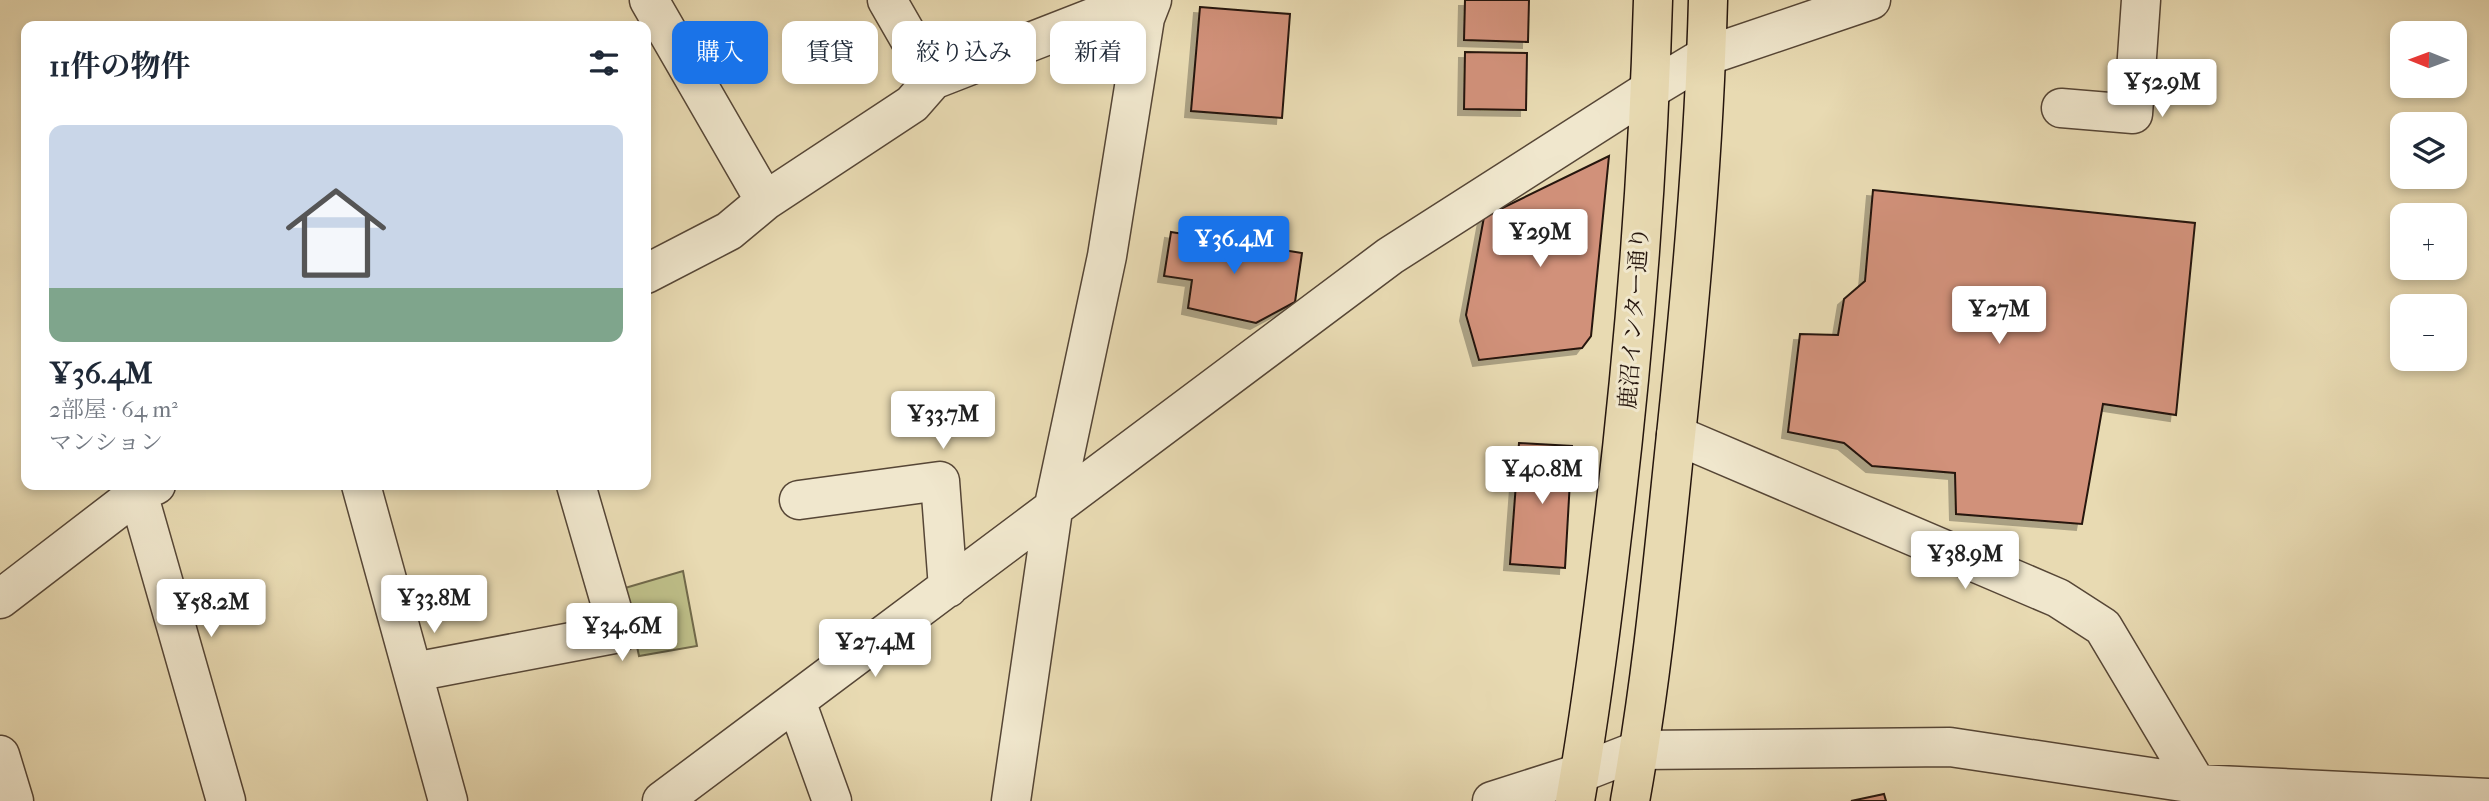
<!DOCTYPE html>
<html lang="ja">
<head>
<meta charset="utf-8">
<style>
  :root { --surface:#fff; --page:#f2f2f3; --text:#1f2937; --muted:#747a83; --accent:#1a73e8 }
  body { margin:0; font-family:"IM FELL French Canon","Noto Serif JP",serif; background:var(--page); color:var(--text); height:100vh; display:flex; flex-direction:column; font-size:26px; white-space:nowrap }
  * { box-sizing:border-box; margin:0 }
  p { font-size:23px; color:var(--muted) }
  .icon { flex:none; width:38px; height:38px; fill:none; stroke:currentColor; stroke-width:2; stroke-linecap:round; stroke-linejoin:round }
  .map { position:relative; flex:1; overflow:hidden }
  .side { position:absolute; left:21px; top:21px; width:630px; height:469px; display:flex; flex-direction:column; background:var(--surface); border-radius:14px; box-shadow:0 4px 10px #0003 }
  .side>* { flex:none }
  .banner { position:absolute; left:672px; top:21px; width:665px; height:63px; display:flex; gap:14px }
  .needle { width:46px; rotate:271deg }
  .tools { position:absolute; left:2390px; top:21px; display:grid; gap:14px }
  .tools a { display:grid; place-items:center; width:77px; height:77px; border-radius:14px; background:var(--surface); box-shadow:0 4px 10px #0003; font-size:35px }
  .price { position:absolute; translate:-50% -60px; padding:0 16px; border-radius:7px; background:#fff; color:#222; font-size:23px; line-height:46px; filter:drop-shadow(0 2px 4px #0008) }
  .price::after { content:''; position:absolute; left:50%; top:42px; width:21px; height:16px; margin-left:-10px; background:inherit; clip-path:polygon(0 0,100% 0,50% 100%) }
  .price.active { background:var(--accent); color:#fff }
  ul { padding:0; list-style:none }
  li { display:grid; align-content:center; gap:14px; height:371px; padding:0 28px }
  li span { display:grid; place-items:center; height:217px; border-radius:14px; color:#555 }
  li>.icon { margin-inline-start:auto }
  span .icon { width:126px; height:126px; fill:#fffc; stroke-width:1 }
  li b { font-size:30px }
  h2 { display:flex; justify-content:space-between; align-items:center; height:84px; padding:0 28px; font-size:30px }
  .chip { padding:0 24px; border-radius:14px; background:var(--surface); box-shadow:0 4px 10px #0003; font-size:24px; line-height:63px }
  .chip.active { background:var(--accent); color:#fff }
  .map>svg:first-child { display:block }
</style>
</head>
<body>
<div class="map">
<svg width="2489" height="801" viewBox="0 0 2489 801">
  <defs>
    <filter id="shadow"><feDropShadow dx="-6" dy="6" stdDeviation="0" flood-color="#0004"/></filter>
  </defs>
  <rect width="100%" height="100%" fill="#e8dab2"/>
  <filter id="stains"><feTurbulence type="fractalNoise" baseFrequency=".00286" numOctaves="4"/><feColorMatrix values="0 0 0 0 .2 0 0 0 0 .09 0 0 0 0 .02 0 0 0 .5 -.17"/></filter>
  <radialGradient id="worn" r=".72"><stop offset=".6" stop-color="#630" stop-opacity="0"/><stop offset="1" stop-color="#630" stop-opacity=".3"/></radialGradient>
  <path fill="#bdbd87" stroke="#71694a" stroke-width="2" d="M683,571L697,646L639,656L625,588Z"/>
  <path fill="#d1917a" stroke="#25150d" stroke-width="2" filter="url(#shadow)" d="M1465,0H1529L1528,42L1464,40Z
    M1200,7L1290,14L1282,118L1191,111Z
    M1465,52L1527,53L1526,110L1464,109Z
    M1609,156L1591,336L1582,348L1479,360L1466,315L1484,217Z
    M1873,190L2195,223L2176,415L2103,404L2082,524L1956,514L1955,473L1872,466L1844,443L1788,432L1800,334L1838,335L1844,299L1865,281Z
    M1171,232L1302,253L1295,302L1256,323L1188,308L1192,280L1164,276Z
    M1519,443L1572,446L1565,568L1510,564Z
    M1884,794L1886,801H1851Z"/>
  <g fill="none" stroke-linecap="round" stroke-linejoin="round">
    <defs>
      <path id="minor" d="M649,0L765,201
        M887,0L933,80
        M2061,108L2133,114L2141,0
        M646,274L729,231L765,201L912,104L933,80L1138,0
        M1676,435L2058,598L2103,627L2206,800
        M361,485L448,801
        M138,493L226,801
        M799,500L940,481L948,588
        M0,599L138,493L156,485
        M414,672L619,633L576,485
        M796,701L832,801
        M0,755L14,801
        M662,801L1390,256L1651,89L1706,56L1871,0
        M1011,801L1053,510L1107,256L1145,18L1152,0
        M1492,801L1580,773L1639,750L1950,747L2196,784L2489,798"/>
      <path id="major" d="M1575,801C1590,716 1601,630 1611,544C1633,364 1648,182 1653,0
        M1630,801C1651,686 1662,570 1674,454C1690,303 1704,152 1708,0"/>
    </defs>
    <use href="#minor" stroke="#564636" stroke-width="41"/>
    <use href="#major" stroke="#25150d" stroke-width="41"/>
    <use href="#minor" stroke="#f0e7cd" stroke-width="38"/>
    <use href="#major" stroke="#e8dab2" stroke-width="38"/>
  </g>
  <g text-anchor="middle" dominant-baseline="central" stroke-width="6" stroke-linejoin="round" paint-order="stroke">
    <g font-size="23" fill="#25150d" stroke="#f0e7cd">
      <text transform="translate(1634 318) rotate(-86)">鹿沼インター通り</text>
    </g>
  </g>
  <rect width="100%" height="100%" filter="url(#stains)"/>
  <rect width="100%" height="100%" fill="url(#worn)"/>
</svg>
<div class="tools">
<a><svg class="needle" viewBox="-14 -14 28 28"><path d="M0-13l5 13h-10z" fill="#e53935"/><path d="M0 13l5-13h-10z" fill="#747a83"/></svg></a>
<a><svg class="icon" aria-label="layers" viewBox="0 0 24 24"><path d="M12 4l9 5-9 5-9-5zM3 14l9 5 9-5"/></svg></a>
<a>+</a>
<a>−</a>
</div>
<b class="price" style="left:2162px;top:119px">¥52.9M</b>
<b class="price" style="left:1540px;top:269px">¥29M</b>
<b class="price active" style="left:1234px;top:276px">¥36.4M</b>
<b class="price" style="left:1999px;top:346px">¥27M</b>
<b class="price" style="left:943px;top:451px">¥33.7M</b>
<b class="price" style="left:1542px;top:506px">¥40.8M</b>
<b class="price" style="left:1965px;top:591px">¥38.9M</b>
<b class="price" style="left:434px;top:635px">¥33.8M</b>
<b class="price" style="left:211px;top:639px">¥58.2M</b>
<b class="price" style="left:622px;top:663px">¥34.6M</b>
<b class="price" style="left:875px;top:679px">¥27.4M</b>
<div class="banner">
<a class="chip active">購入</a>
<a class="chip">賃貸</a>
<a class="chip">絞り込み</a>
<a class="chip">新着</a>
</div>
<section class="side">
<h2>11件の物件<svg class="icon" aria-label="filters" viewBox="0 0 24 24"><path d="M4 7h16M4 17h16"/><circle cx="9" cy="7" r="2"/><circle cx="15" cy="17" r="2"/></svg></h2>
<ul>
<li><span style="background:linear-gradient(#c9d6e8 75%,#7fa58c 0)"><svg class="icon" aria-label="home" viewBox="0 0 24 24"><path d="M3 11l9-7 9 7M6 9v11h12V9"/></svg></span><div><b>¥36.4M</b><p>2部屋 · 64 m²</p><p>マンション</p></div></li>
</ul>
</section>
</div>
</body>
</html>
